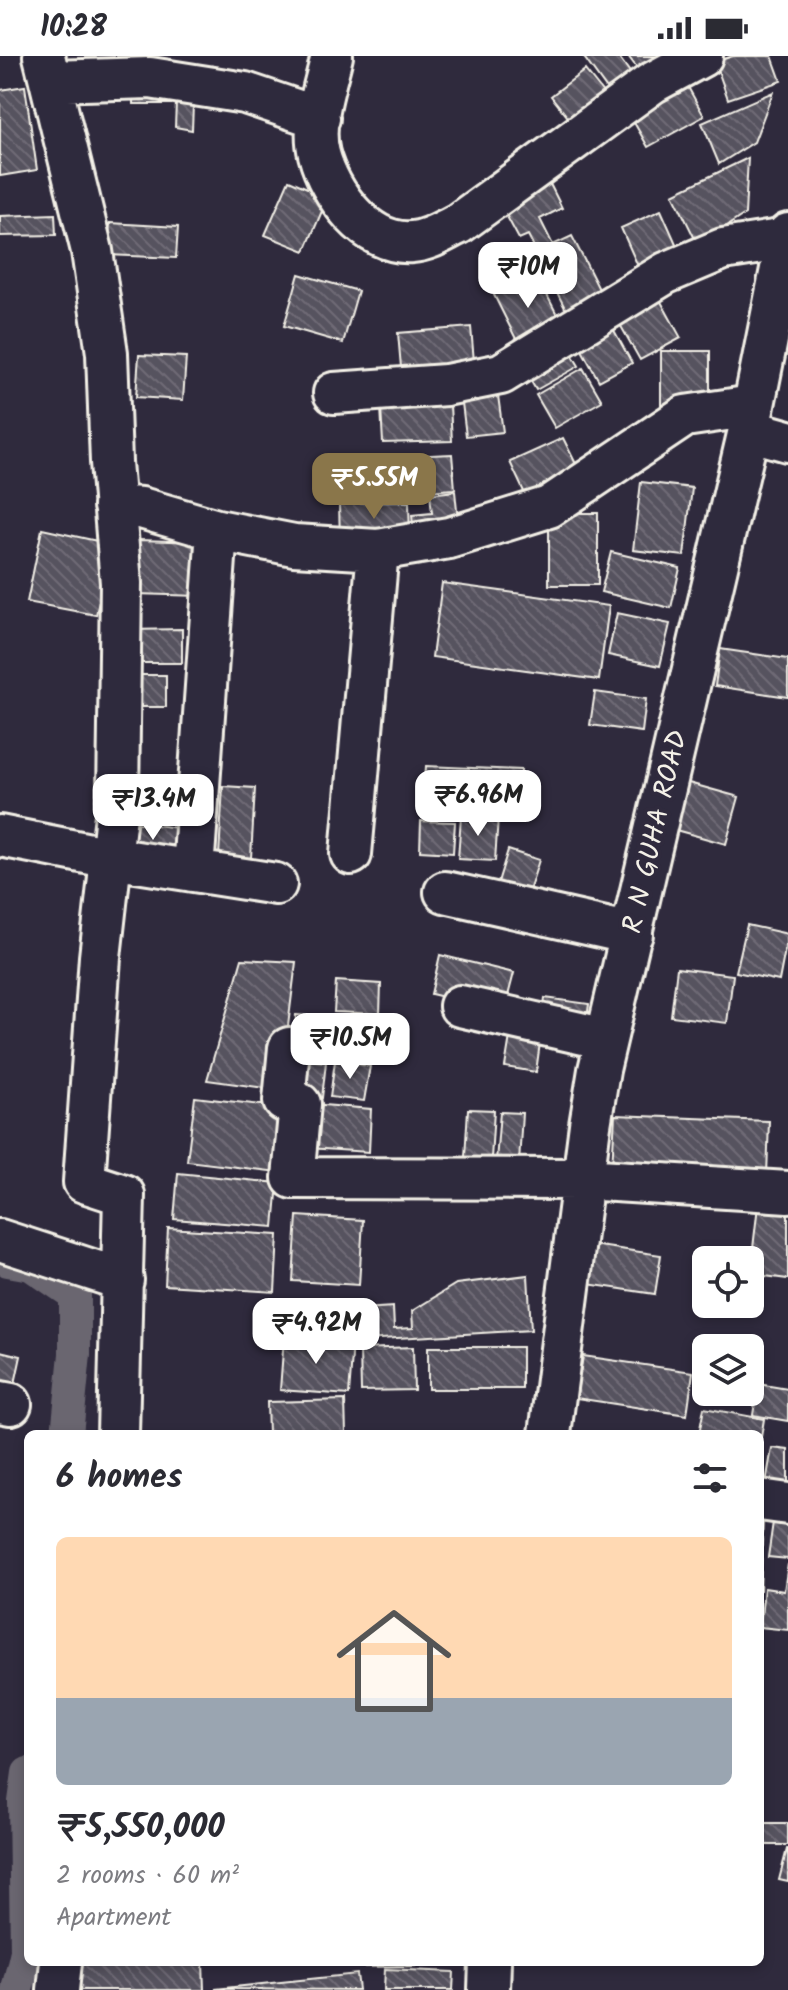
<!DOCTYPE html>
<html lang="en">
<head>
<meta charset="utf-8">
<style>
  :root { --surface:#fff; --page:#f7f7f7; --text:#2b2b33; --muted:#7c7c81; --line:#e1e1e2; --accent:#8a764a }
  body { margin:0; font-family:Kalam,sans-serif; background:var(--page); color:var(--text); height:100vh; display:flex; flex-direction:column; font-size:30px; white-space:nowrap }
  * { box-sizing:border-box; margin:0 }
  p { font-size:26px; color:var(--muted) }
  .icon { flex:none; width:44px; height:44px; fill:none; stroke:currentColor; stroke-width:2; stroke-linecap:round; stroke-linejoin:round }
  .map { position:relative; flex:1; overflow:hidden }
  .sheet { position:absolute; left:24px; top:1374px; width:740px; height:536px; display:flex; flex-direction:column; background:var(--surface); border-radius:12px; box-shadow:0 4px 12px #0003 }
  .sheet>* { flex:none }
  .tools { position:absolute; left:692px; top:1190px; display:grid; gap:16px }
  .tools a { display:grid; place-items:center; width:72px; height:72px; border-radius:12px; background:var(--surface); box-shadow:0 4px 12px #0003; font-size:40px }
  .price { position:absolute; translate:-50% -68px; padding:0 18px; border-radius:16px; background:#fff; color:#222; font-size:26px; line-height:52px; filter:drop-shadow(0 2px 4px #0008) }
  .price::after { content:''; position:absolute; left:50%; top:48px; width:24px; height:18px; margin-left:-12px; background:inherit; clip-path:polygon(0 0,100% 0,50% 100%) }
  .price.current { background:var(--accent); color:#fff }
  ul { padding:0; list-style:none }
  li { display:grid; align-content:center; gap:16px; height:424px; padding:0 32px }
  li+li { border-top:2px solid var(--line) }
  li span { display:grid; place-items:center; height:248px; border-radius:12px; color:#555 }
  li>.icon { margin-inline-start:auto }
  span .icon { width:144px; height:144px; fill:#fffc; stroke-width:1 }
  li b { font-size:34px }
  h2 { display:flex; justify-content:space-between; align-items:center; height:96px; padding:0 32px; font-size:34px }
  .status { display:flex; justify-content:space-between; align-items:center; height:56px; padding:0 40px; background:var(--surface); direction:ltr }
  .status svg { height:22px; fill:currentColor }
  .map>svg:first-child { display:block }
</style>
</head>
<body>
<div class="status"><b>10:28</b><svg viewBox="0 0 49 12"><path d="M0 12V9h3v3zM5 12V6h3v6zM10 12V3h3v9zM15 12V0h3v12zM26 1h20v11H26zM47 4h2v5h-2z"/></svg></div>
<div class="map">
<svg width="788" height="1934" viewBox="0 0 788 1934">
  <defs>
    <pattern id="building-back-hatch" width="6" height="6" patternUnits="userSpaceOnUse" patternTransform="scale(2)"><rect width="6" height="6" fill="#56525f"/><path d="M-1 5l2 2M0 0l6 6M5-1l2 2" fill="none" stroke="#6f6b76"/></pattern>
  </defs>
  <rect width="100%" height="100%" fill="#2f2a3d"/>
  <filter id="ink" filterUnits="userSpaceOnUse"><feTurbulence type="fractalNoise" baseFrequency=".0125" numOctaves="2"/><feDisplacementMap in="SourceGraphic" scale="16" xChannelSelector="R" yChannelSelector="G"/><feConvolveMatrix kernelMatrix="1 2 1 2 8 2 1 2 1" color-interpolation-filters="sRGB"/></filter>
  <g filter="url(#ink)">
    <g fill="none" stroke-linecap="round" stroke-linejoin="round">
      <path stroke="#6a6670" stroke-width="32" d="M8,1205L31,1209L75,1239V1298L67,1378
        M17,1934L26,1895L24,1746L28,1717"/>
    </g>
    <path fill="url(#building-back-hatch)" stroke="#f4f1e8" stroke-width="2" d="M583,0H618L640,30L617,47Z
      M628,0H676L649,28Z
      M733,0H772L781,25L728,43L715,6Z
      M585,14L612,48L579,75L551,40Z
      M683,22L704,60L648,91L627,54Z
      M133,29L171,31V48H133Z
      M25,30L37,114L0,120V34Z
      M773,36L754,86L719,108L702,67Z
      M176,46L193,48L192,74L175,71Z
      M748,102L745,158L698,189L673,138Z
      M289,124L328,141L305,195L265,179Z
      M549,126L562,152L540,163L553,189L572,180L605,245L570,262L528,179L519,183L505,157L515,152L510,145Z
      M661,154L681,199L641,217L621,172Z
      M55,158L56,179L0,180V160Z
      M110,167L178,171L176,202L108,199Z
      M535,216L563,270L520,291L493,237Z
      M299,218L358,235L343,287L284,270Z
      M659,242L681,282L640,304L618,265Z
      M610,267L632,307L599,325L577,285Z
      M471,271L475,317L402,323L398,277Z
      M564,285L579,310L536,334L521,308Z
      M661,295H710V349H661Z
      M139,299L186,301L183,344L136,341Z
      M583,312L602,345L555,372L536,339Z
      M496,325L503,376L466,380L460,330Z
      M450,349L452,385L383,387L381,351Z
      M563,382L579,414L525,438L510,406Z
      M452,398L455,433L411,436L409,400Z
      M641,426L692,432L684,500L633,494Z
      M455,435L459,475L414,480L412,459L432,457L430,438Z
      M409,446L410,483L340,484L339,447Z
      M549,457H598V529H549Z
      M42,473L111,488L96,559L27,546Z
      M138,484L202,486L200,540L136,538Z
      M611,496L680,512L671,552L601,536Z
      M442,527L609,550L599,624L432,601Z
      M617,557L670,568L660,610L608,599Z
      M182,573V607H129V574Z
      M720,593L788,603V641L715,630Z
      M123,619H166V651H122Z
      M595,636L646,643L642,676L590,669Z
      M426,710L521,714L520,743L424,739Z
      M685,726L739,741L726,788L672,773Z
      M223,730L255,732L251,802L219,800Z
      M461,760L498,761L495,805L458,803Z
      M123,765L187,773L183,808L119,800Z
      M421,765L455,766L453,797L420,795Z
      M508,794L539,804L525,848L494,839Z
      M747,869L788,878L779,925L736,916Z
      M440,899L514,917L504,955L431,938Z
      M242,903L296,906L280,1034L207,1024Z
      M677,912L733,919L727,967L671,960Z
      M336,925L381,928L380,958L334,956Z
      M545,942L589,948L586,970L542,964Z
      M296,959L335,962L332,997L294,995Z
      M340,963L380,968L375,1007L335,1001Z
      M512,968L542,972L536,1016L505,1011Z
      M294,1003L326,1006L322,1042L290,1039Z
      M335,1005L370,1010L364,1045L330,1041Z
      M195,1041L285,1052L278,1116L187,1105Z
      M311,1048L371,1053L369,1096L308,1092Z
      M468,1053L494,1054L491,1103L465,1101Z
      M500,1056L522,1057L519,1107L496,1105Z
      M615,1059L769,1065L767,1119L612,1112Z
      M178,1117L278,1127L274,1171L174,1163Z
      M759,1141L788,1145V1223L750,1218Z
      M297,1160L363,1164L359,1229L293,1225Z
      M168,1172L278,1179L275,1236L165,1229Z
      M592,1189L661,1199L655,1238L587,1228Z
      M528,1219L531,1274L364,1284L362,1253L393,1251L394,1273L413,1272L412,1255L456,1228Z
      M284,1281L353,1286L349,1339L280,1334Z
      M413,1291L414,1334L361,1335L360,1293Z
      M428,1291H522V1333H428Z
      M0,1295L21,1300L13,1337L0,1334Z
      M583,1300L693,1316L687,1359L576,1342Z
      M758,1328L788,1333V1365L753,1359Z
      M345,1344L346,1378H268L267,1346Z
      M704,1352L764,1363L760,1387V1378H699Z
      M772,1392L788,1394V1442L764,1438Z
      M760,1464H763L760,1535Z
      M773,1466L788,1468V1503L768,1501Z
      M788,1508V1574L760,1571L764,1532L784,1535Z
      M761,1767H788V1789H761Z
      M787,1793H788V1826L779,1824Z
      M72,1906H203L204,1934H73Z
      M358,1906H415V1910L359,1911Z
      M385,1913L454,1916L453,1934H384Z
      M357,1918L359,1934L215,1933Z"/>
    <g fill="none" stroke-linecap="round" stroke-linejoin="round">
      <defs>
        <path id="minor" d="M44,0L92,195L107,297L111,406L121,527L118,741L100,901L84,1126L124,1139L118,1378
          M332,0C325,30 311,68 319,98C329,137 367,190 412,186C429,185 443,175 458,168L652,27L702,0
          M50,25L150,22L245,37L319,62
          M334,337L446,329L501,318L666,217L723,193L787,183
          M749,374L788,385
          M114,450L141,452L217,474L294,489L378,494L449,482L549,451L685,360L753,350
          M0,780L111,802L276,828
          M351,798L378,494
          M193,815L217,474
          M445,836L632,878
          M460,950L606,983
          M289,992L284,1045L300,1048L293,1122L583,1123L788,1136
          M0,1184L123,1224
          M0,1346L11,1348
          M550,1378L590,1069L599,1014L749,374L788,178
          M760,1444L788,1448
          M58,1934L61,1906
          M489,1934L490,1906"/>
      </defs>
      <use href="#minor" stroke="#f4f1e8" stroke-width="46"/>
      <use href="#minor" stroke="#2f2a3d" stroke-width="40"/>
    </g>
  </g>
  <g text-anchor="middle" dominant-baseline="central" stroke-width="8" stroke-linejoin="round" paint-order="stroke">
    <g font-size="28" fill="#f4f1e8" stroke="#2f2a3d">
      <text transform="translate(656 776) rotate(-77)">R N GUHA ROAD</text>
    </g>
  </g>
</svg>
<div class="tools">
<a><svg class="icon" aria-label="locate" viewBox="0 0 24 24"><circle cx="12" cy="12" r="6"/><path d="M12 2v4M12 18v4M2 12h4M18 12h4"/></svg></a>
<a><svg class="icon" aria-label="layers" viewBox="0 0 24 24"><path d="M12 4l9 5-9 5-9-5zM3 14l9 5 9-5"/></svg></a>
</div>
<b class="price" style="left:528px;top:254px">₹10M</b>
<b class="price current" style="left:374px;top:465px">₹5.55M</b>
<b class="price" style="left:478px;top:782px">₹6.96M</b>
<b class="price" style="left:153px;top:786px">₹13.4M</b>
<b class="price" style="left:350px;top:1025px">₹10.5M</b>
<b class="price" style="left:316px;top:1310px">₹4.92M</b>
<section class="sheet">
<h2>6 homes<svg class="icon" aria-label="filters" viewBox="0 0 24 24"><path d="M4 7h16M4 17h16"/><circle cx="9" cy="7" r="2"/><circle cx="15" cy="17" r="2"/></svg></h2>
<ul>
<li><span style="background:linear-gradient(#ffd9b3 65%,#9aa5b1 0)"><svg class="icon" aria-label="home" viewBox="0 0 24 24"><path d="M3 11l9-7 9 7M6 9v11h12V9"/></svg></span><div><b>₹5,550,000</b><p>2 rooms · 60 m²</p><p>Apartment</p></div></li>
</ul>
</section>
</div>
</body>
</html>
